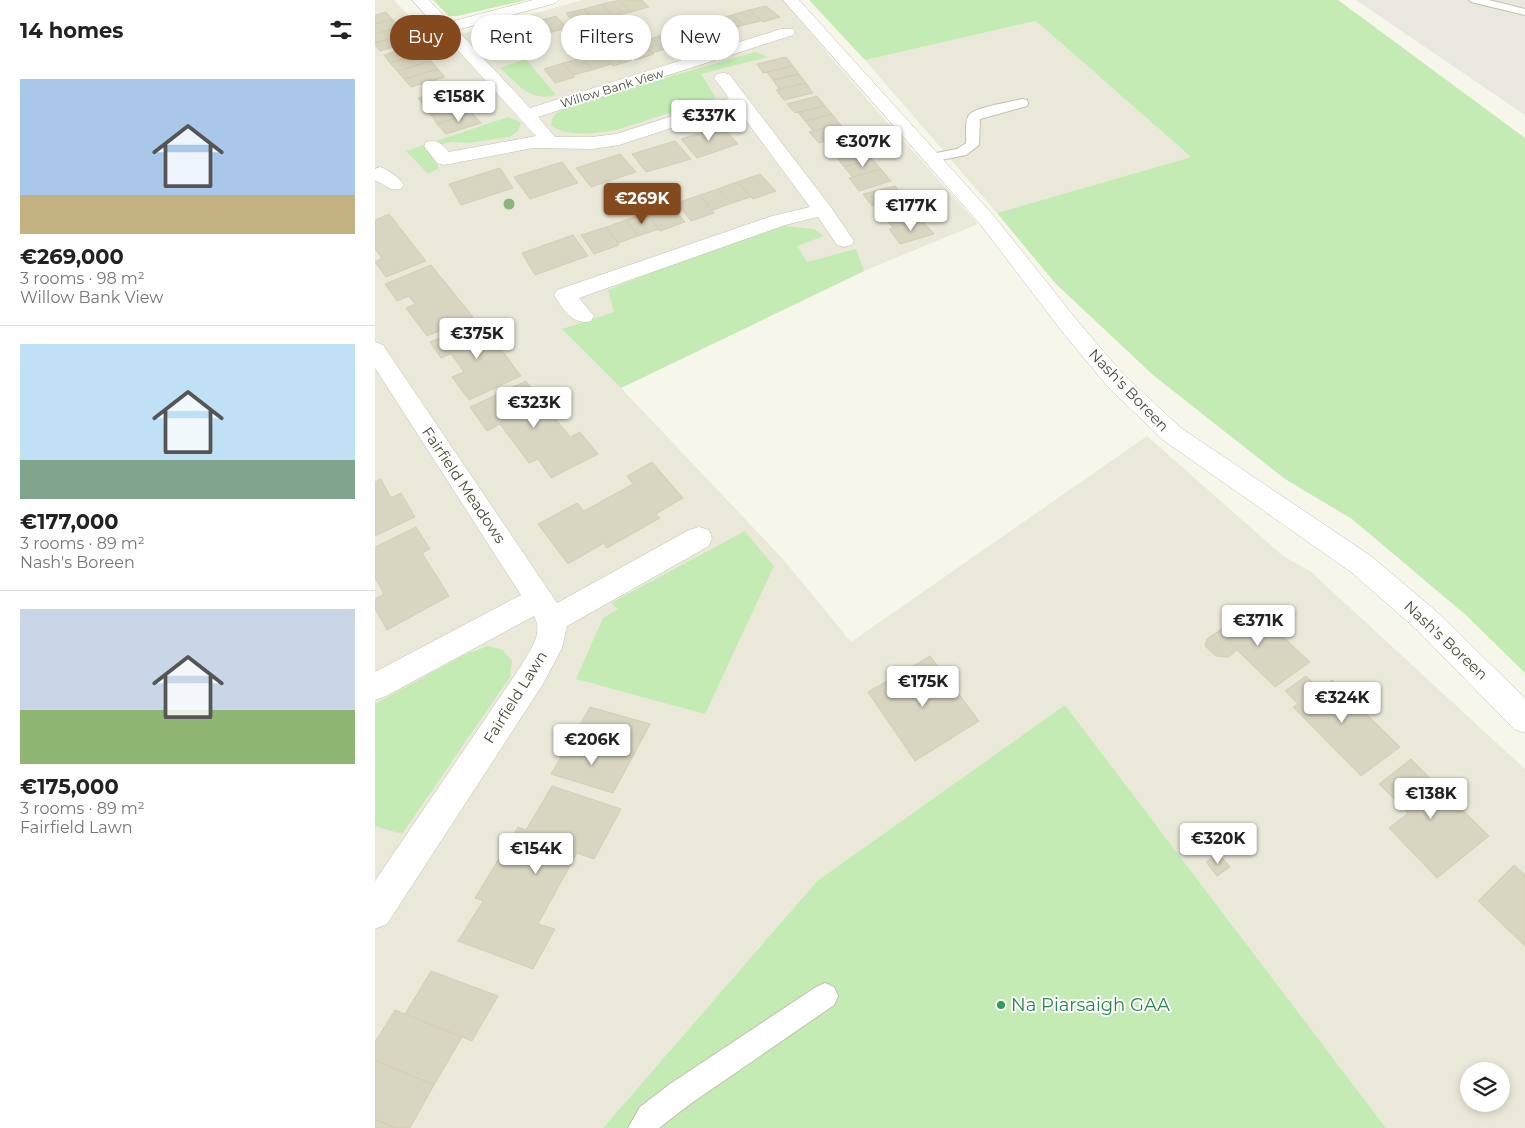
<!DOCTYPE html>
<html lang="en">
<head>
<meta charset="utf-8">
<style>
  :root { --surface:#fff; --page:#f2f2f2; --text:#222; --muted:#767676; --line:#e0e0e0; --accent:#85491e }
  body { margin:0; font-family:Montserrat,sans-serif; background:var(--page); color:var(--text); height:100vh; display:flex; flex-direction:column; font-size:19px; white-space:nowrap }
  * { box-sizing:border-box; margin:0 }
  p { font-size:16px; color:var(--muted) }
  .icon { flex:none; width:28px; height:28px; fill:none; stroke:currentColor; stroke-width:2; stroke-linecap:round; stroke-linejoin:round }
  .map { position:relative; flex:1; overflow:hidden }
  .side { display:flex; flex-direction:column; background:var(--surface); width:375px }
  .side>* { flex:none }
  .guide { position:absolute; left:15px; top:15px; width:475px; height:45px; display:flex; gap:10px }
  .controls { position:absolute; left:1085px; top:1062px; display:grid; gap:10px }
  .controls a { display:grid; place-items:center; width:50px; height:50px; border-radius:50%; background:var(--surface); box-shadow:0 2px 8px #0003; font-size:25px }
  .price { position:absolute; translate:-50% -42px; padding:0 11px; border-radius:5px; background:#fff; color:#222; font-size:16px; line-height:32px; filter:drop-shadow(0 1px 2px #0008) }
  .price::after { content:''; position:absolute; left:50%; top:30px; width:15px; height:11px; margin-left:-8px; background:inherit; clip-path:polygon(0 0,100% 0,50% 100%) }
  .price.on { background:var(--accent); color:#fff }
  ul { padding:0; list-style:none }
  li { display:grid; align-content:center; gap:10px; height:265px; padding:0 20px }
  li+li { border-top:1px solid var(--line) }
  li span { display:grid; place-items:center; height:155px; border-radius:0px; color:#555 }
  li>.icon { margin-inline-start:auto }
  span .icon { width:90px; height:90px; fill:#fffc; stroke-width:1 }
  li b { font-size:21px }
  h2 { display:flex; justify-content:space-between; align-items:center; height:60px; padding:0 20px; font-size:21px }
  .tag { padding:0 18px; border-radius:22px; background:var(--surface); box-shadow:0 2px 8px #0003; font-size:18px; line-height:45px }
  .tag.on { background:var(--accent); color:#fff }
  main { display:flex; flex:1; min-height:0 }
  .map>svg:first-child { display:block }
</style>
</head>
<body>
<main>
<section class="side">
<h2>14 homes<svg class="icon" aria-label="filters" viewBox="0 0 24 24"><path d="M4 7h16M4 17h16"/><circle cx="9" cy="7" r="2"/><circle cx="15" cy="17" r="2"/></svg></h2>
<ul>
<li><span style="background:linear-gradient(#a9c7e8 75%,#c2b280 0)"><svg class="icon" aria-label="home" viewBox="0 0 24 24"><path d="M3 11l9-7 9 7M6 9v11h12V9"/></svg></span><div><b>€269,000</b><p>3 rooms · 98 m²</p><p>Willow Bank View</p></div></li>
<li><span style="background:linear-gradient(#bfe0f5 75%,#7fa58c 0)"><svg class="icon" aria-label="home" viewBox="0 0 24 24"><path d="M3 11l9-7 9 7M6 9v11h12V9"/></svg></span><div><b>€177,000</b><p>3 rooms · 89 m²</p><p>Nash's Boreen</p></div></li>
<li><span style="background:linear-gradient(#c9d6e8 65%,#8fb573 0)"><svg class="icon" aria-label="home" viewBox="0 0 24 24"><path d="M3 11l9-7 9 7M6 9v11h12V9"/></svg></span><div><b>€175,000</b><p>3 rooms · 89 m²</p><p>Fairfield Lawn</p></div></li>
</ul>
</section>
<div class="map">
<svg width="1150" height="1128" viewBox="0 0 1150 1128">
  <rect width="100%" height="100%" fill="#f6f6eb"/>
  <path fill="#eae9d9" fill-rule="evenodd" d="M0,0H19L59,42L207,0H407L497,105L603,224L489,271L246,388L408,559L476,642L772,436L908,556L935,571L1150,769V1128H1011L690,705L442,881L228,1128H0ZM1094,1071H1126V1104H1094Z
    M661,21L816,157L622,213L490,60Z"/>
  <path fill="#e9e7df" d="M981,0H1150V115Z"/>
  <path fill="#c3ebb3" d="M58,0H151L82,16H74Z
    M434,0H963L1150,138V673L1092,616L977,519L910,479L778,375L680,283L622,213L816,157L661,21L490,60Z
    M380,52L393,57L326,74L341,98L241,130C224,133 189,138 176,125C177,114 184,111 193,106Z
    M151,59L181,95C155,103 142,83 125,68Z
    M133,117L146,122L143,131L135,137L92,143L76,142L53,147L64,168L53,174L31,151Z
    M410,226L439,229L449,236L422,246L432,262L481,249L489,271L246,388L187,329L239,312L233,290L373,234Z
    M370,531L399,566L330,714L201,679L228,618L243,609L236,603Z
    M113,646L128,650L137,661L135,677L27,834L0,826V704L89,655Z
    M690,705L1011,1128H228L442,881Z"/>
  <path fill="#d8d5c0" stroke="#d3cfb3" d="M245,0H267L274,7L256,12Z
    M245,0L256,12L238,16L227,4Z
    M227,4L238,16L220,21L209,9Z
    M391,6L405,17L388,22L374,10Z
    M209,9L220,21L201,26L191,13Z
    M374,10L386,21L369,25L357,15Z
    M11,12L17,19L0,24V15Z
    M357,15L369,25L352,30L340,20Z
    M181,16L192,28L174,33L163,21Z
    M17,19L24,27L0,34V24Z
    M340,20L354,32L336,37L323,25Z
    M163,21L174,33L155,38L145,26Z
    M145,26L155,38L136,43L126,30Z
    M320,26L333,39L315,44L302,31Z
    M24,27L31,34L0,43V34Z
    M126,30L136,43L117,48L107,35Z
    M302,31L314,42L296,47L284,36Z
    M31,34L38,41L5,51L0,45V43Z
    M284,36L296,47L277,53L266,42Z
    M266,42L279,54L260,60L248,47Z
    M41,45L49,53L15,63L9,55Z
    M245,47L257,60L238,66L226,53Z
    M49,53L56,61L22,71L15,63Z
    M226,53L236,64L217,70L207,58Z
    M411,57L418,66L388,73L382,64Z
    M207,58L217,70L198,75L188,63Z
    M56,61L63,69L29,79L22,71Z
    M188,63L200,77L180,83L169,69Z
    M418,66L424,74L398,80L392,72Z
    M63,69L70,77L36,87L29,79Z
    M424,74L431,83L404,89L398,80Z
    M431,83L438,93L409,100L401,90Z
    M77,87L84,97L50,108L43,98Z
    M442,96L450,106L420,113L412,104Z
    M82,98L88,106L56,115L50,108Z
    M88,106L94,113L62,124L56,115Z
    M450,106L457,114L430,121L423,112Z
    M94,113H97L106,123L71,134L62,124Z
    M457,114L465,124L438,131L430,121Z
    M465,124L474,135L444,143L434,132Z
    M347,126L363,144L322,158L306,139Z
    M480,138L488,149L457,157L449,147Z
    M300,141L316,159L271,172L257,154Z
    M488,149L497,159L469,167L461,156Z
    M245,154L261,172L216,187L201,168Z
    M497,159L506,169L478,177L469,167Z
    M187,162L203,183L155,199L139,177Z
    M125,168L138,188L86,205L74,184Z
    M506,169L516,181L484,191L474,178Z
    M385,174L401,191L378,199L362,182Z
    M362,182L376,197L357,203L343,189Z
    M520,186L529,197L497,206L488,194Z
    M343,189L357,203L338,210L325,195Z
    M325,195L339,213L316,221L302,203Z
    M529,197L538,208L509,217L500,205Z
    M296,205L310,222L285,231L271,213Z
    M538,208L547,220L518,228L509,217Z
    M271,213L284,229L263,236L251,220Z
    M14,214L51,261L11,277L0,262L7,258L0,249V220Z
    M251,220L263,236L243,243L231,227Z
    M547,220L559,234L525,244L514,229Z
    M231,227L244,245L219,254L206,235Z
    M198,235L213,256L160,275L147,253Z
    M56,265L98,317L52,336L31,308L40,304L34,296L22,301L10,284Z
    M105,321L146,376L94,400L77,377L89,372L76,354L66,358L55,342Z
    M151,381L195,437L205,432L223,454L176,478L163,459L154,463L125,424L112,431L95,407Z
    M277,462L308,498L281,514L285,518L232,548L229,543L193,564L163,524L202,503L209,511L258,484L252,476Z
    M6,479L16,498L26,493L40,517L0,536V482Z
    M41,527L55,549L47,553L74,596L12,630L0,609V599L9,594L0,578V547Z
    M877,608L935,662L900,687L862,650L853,657L841,656L830,646L832,639Z
    M555,656L604,721L540,761L493,692Z
    M931,676L945,689L957,680L1025,747L986,776L918,707L923,704L910,691Z
    M215,707L275,724L257,758L196,740Z
    M196,740L257,758L238,793L176,774Z
    M1036,759L1114,836L1062,878L1014,828L1033,813L1004,784Z
    M177,786L246,809L219,859L202,853L163,924L180,929L158,969L83,941L108,901L100,898L143,827L151,830Z
    M843,853L855,867L842,876L831,862Z
    M1139,865L1150,875V946L1103,901Z
    M56,971L123,996L97,1041L30,1014Z
    M20,1010L87,1037L59,1085L0,1060V1042Z
    M0,1060L59,1085L35,1128H21L0,1119Z
    M0,1119L21,1128H0Z"/>
  <g fill="none" stroke-linecap="round" stroke-linejoin="round">
    <defs>
      <path id="service" d="M1094,0H1114L1150,9V15L1096,2Z
        M647,99L652,100L653,103L652,106L605,119L604,145L591,155L556,162L549,158L551,155L582,149L591,143C592,136 589,122 594,115C600,107 636,102 647,99Z
        M450,983L459,987L463,996L459,1005L315,1104L284,1128H253L265,1107L295,1084L441,987Z"/>
      <path id="minor" d="M37,0H54L75,22L158,0H184L181,3L82,30L155,108L406,29H418L420,32L418,35L163,117L180,137H217L241,134L354,98L339,78L342,74L348,73L354,74L455,206L479,241L476,245L469,247L462,245L443,217L410,225L204,298L219,316L216,321C198,326 188,309 179,295L182,290L397,216L435,207L361,107L244,145L217,149L158,148L69,165L62,163L49,146L51,142C63,139 66,144 74,152L161,136Z
        M408,0H424L619,216L705,324L749,375L806,428L996,556L1061,611L1150,698V733L1139,729L1041,629L976,572L788,440L733,387L689,334L605,224Z
        M5,167C14,170 23,177 29,185L26,189C13,192 10,183 0,181V169Z
        M0,342L8,345L182,603L314,530L324,527L334,530L337,538L334,546L192,626L187,648L168,684L12,924L0,929V881L146,666C155,651 169,633 159,616L11,696L0,700V672L146,595L0,368Z"/>
    </defs>
    <use href="#service" stroke="#c2c1ad" stroke-width="2"/>
    <use href="#minor" stroke="#c2c1ad" stroke-width="1"/>
    <use href="#service" fill="#fff" fill-rule="evenodd"/>
    <use href="#minor" fill="#fff" fill-rule="evenodd"/>
  </g>
  <circle fill="#8ab580" cx="134" cy="204" r="5.5"/>
  <circle fill="#2e9e5b" stroke="#fff" stroke-width="2" cx="626" cy="1005" r="5"/>
  <g text-anchor="middle" dominant-baseline="central" stroke-width="4" stroke-linejoin="round" paint-order="stroke">
    <g font-size="12" fill="#4b4938" stroke="#fff">
      <text transform="translate(237 88) rotate(-17)">Willow Bank View</text>
    </g>
    <g font-size="15" fill="#4b4938" stroke="#fff">
      <text transform="translate(754 390) rotate(46)">Nash's Boreen</text>
      <text transform="translate(89 485) rotate(56)">Fairfield Meadows</text>
      <text transform="translate(1071 640) rotate(43)">Nash's Boreen</text>
      <text transform="translate(140 697) rotate(-58)">Fairfield Lawn</text>
    </g>
    <g font-size="18" fill="#27864d" stroke="#fff" text-anchor="start">
      <text x="636" y="1005">Na Piarsaigh GAA</text>
    </g>
  </g>
</svg>
<div class="controls">
<a><svg class="icon" aria-label="layers" viewBox="0 0 24 24"><path d="M12 4l9 5-9 5-9-5zM3 14l9 5 9-5"/></svg></a>
</div>
<b class="price" style="left:84px;top:123px">€158K</b>
<b class="price" style="left:334px;top:142px">€337K</b>
<b class="price" style="left:488px;top:168px">€307K</b>
<b class="price on" style="left:267px;top:225px">€269K</b>
<b class="price" style="left:536px;top:232px">€177K</b>
<b class="price" style="left:102px;top:360px">€375K</b>
<b class="price" style="left:159px;top:429px">€323K</b>
<b class="price" style="left:883px;top:647px">€371K</b>
<b class="price" style="left:548px;top:708px">€175K</b>
<b class="price" style="left:967px;top:724px">€324K</b>
<b class="price" style="left:217px;top:766px">€206K</b>
<b class="price" style="left:1056px;top:820px">€138K</b>
<b class="price" style="left:843px;top:865px">€320K</b>
<b class="price" style="left:161px;top:875px">€154K</b>
<div class="guide">
<a class="tag on">Buy</a>
<a class="tag">Rent</a>
<a class="tag">Filters</a>
<a class="tag">New</a>
</div>
</div>
</main>
</body>
</html>
